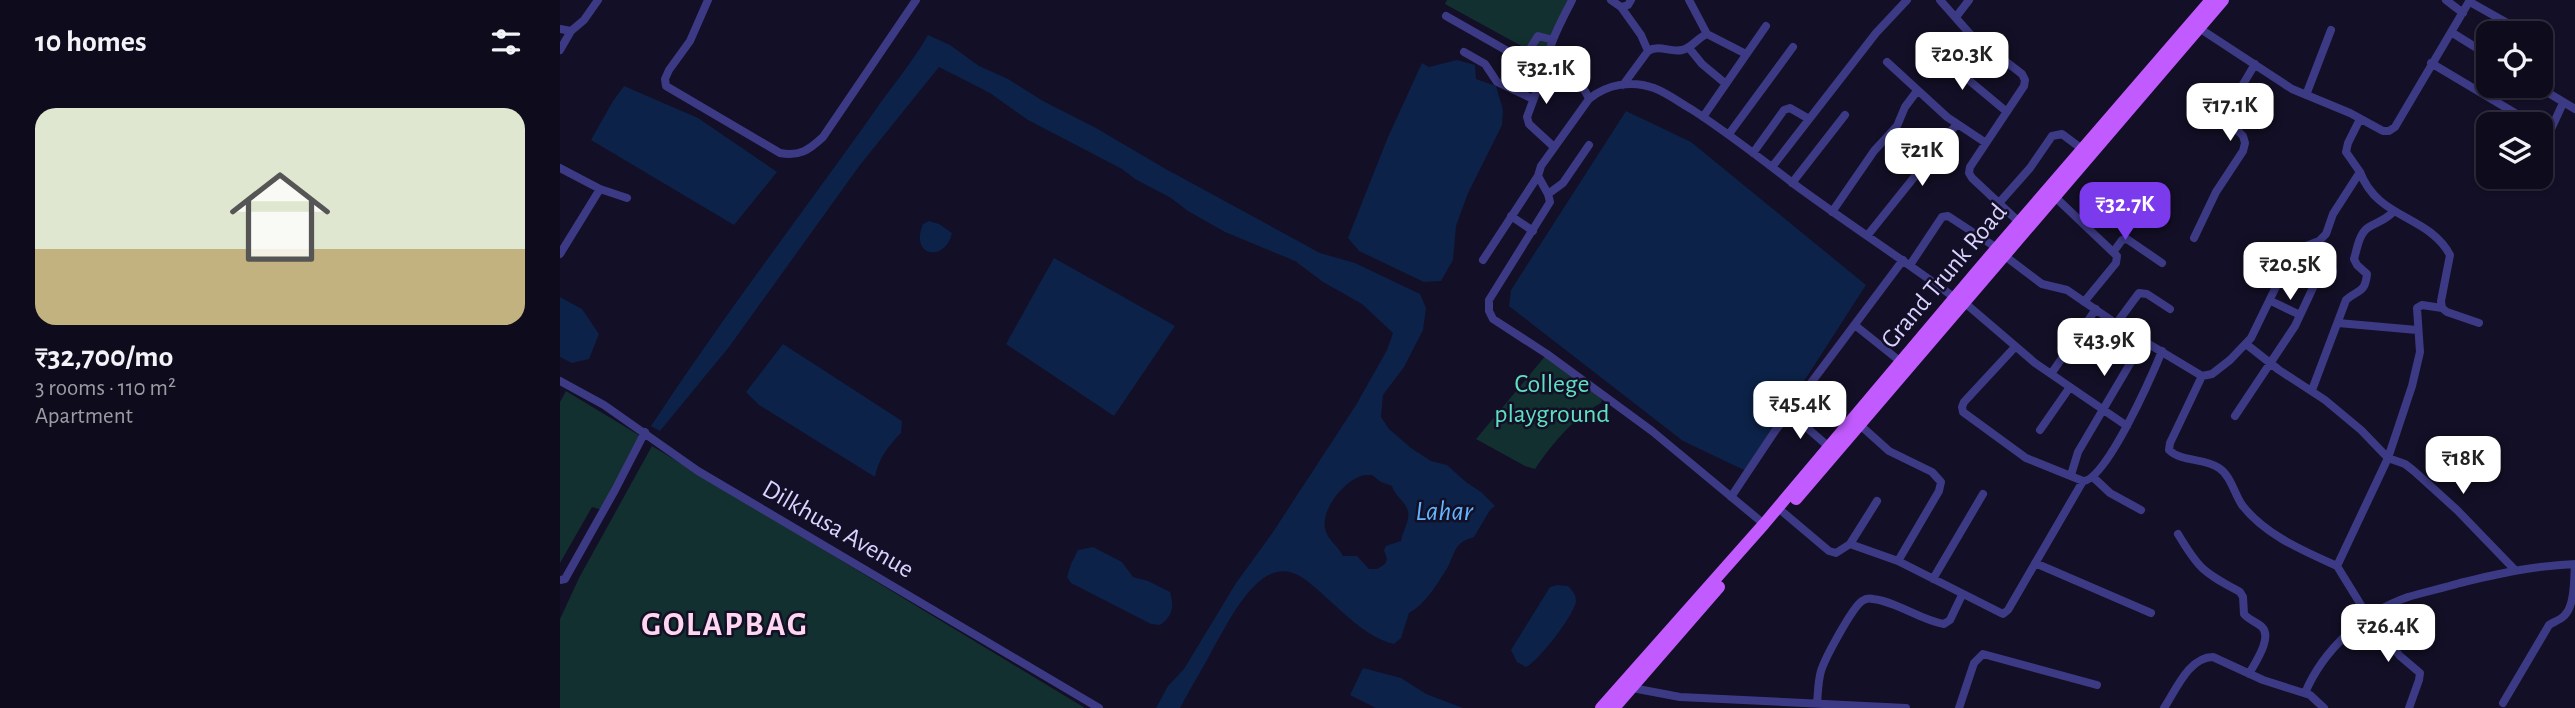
<!DOCTYPE html>
<html lang="en">
<head>
<meta charset="utf-8">
<style>
  :root { --surface:#0e0b1c; --page:#1c1929; --text:#f1f3f6; --muted:#9b9ba3; --line:#2e2b3b; --accent:#7c3aed }
  body { margin:0; font-family:"Alegreya Sans",sans-serif; background:var(--page); color:var(--text); height:100vh; display:flex; flex-direction:column; font-size:26px; white-space:nowrap }
  * { box-sizing:border-box; margin:0 }
  p { font-size:23px; color:var(--muted) }
  .icon { flex:none; width:38px; height:38px; fill:none; stroke:currentColor; stroke-width:2; stroke-linecap:round; stroke-linejoin:round }
  .map { position:relative; flex:1; overflow:hidden }
  .drawer { display:flex; flex-direction:column; background:var(--surface); width:560px }
  .drawer>* { flex:none }
  .fabs { position:absolute; left:1916px; top:21px; display:grid; gap:14px }
  .fabs a { display:grid; place-items:center; width:77px; height:77px; border-radius:14px; background:var(--surface); box-shadow:0 2px 5px #0004,0 0 0 2px var(--line); font-size:35px }
  .price { position:absolute; translate:-50% -60px; padding:0 16px; border-radius:14px; background:#fff; color:#222; font-size:23px; line-height:46px; filter:drop-shadow(0 2px 4px #0008) }
  .price::after { content:''; position:absolute; left:50%; top:42px; width:21px; height:16px; margin-left:-10px; background:inherit; clip-path:polygon(0 0,100% 0,50% 100%) }
  .price.active { background:var(--accent); color:#fff }
  ul { padding:0; list-style:none }
  li { display:grid; align-content:center; gap:14px; height:371px; padding:0 35px }
  li span { display:grid; place-items:center; height:217px; border-radius:21px; color:#555 }
  li>.icon { margin-inline-start:auto }
  span .icon { width:126px; height:126px; fill:#fffc; stroke-width:1 }
  li b { font-size:30px }
  h2 { display:flex; justify-content:space-between; align-items:center; height:84px; padding:0 35px; font-size:30px }
  main { display:flex; flex:1; min-height:0 }
  .map>svg:first-child { display:block }
</style>
</head>
<body>
<main>
<section class="drawer">
<h2>10 homes<svg class="icon" aria-label="filters" viewBox="0 0 24 24"><path d="M4 7h16M4 17h16"/><circle cx="9" cy="7" r="2"/><circle cx="15" cy="17" r="2"/></svg></h2>
<ul>
<li><span style="background:linear-gradient(#dfe7d0 65%,#c2b280 0)"><svg class="icon" aria-label="home" viewBox="0 0 24 24"><path d="M3 11l9-7 9 7M6 9v11h12V9"/></svg></span><div><b>₹32,700/mo</b><p>3 rooms · 110 m²</p><p>Apartment</p></div></li>
</ul>
</section>
<div class="map">
<svg width="2015" height="708" viewBox="0 0 2015 708">
  <rect width="100%" height="100%" fill="#130f26"/>
  <path fill="#12302f" d="M887,0H1016L987,60L885,4Z
    M987,354L1023,380L1042,400L1041,403C1013,418 993,443 975,469L965,466L916,439Z
    M6,391L82,437L42,510L32,507L0,563V402Z
    M92,446L525,708H0V619L19,578Z"/>
  <path fill="#0c2248" fill-rule="evenodd" d="M368,35L390,45L419,66L448,79L483,101L536,128L604,168L760,253L795,263L860,294L866,308L863,330L844,367L823,395L821,417L829,429L851,448L871,461L887,465L906,482L921,492L935,506L930,510L914,537C909,539 903,540 899,545C893,551 891,563 886,570C876,586 865,604 849,613L841,638L834,644C800,636 771,598 743,578C702,549 670,620 654,647C643,668 631,687 620,708H596L608,686L624,669L676,583L711,535L796,405L827,350L833,333L802,304L763,282L735,261L665,232L628,211L611,198L575,179L562,169L468,120L430,93L379,67L300,165L169,347L100,431L91,426C159,322 235,223 307,122C327,92 350,66 368,35ZM805,475H812L821,482L832,486C835,498 851,504 848,518C847,526 842,533 841,541L826,546L824,550L827,559L825,564L817,569H809L797,556H783C778,545 767,540 765,528C761,509 786,478 805,475Z
    M897,60L915,65L916,79L936,86L943,110L942,125L908,193L896,226L893,260L881,281L864,282L799,251L788,238L828,137L862,63L869,67Z
    M64,86L138,118L217,172L174,225L31,140L53,101Z
    M1066,111L1131,142L1306,285L1186,471L1123,441L949,306L951,290Z
    M369,221L379,224L392,233C386,262 349,258 363,224Z
    M494,258L615,326L554,416L446,344Z
    M0,297L22,309L39,334L29,359L12,363L0,357Z
    M223,344L342,421L341,433C329,445 318,459 315,477L199,405L186,392Z
    M533,547L562,562L573,577L588,581L610,592C614,607 613,616 600,625L591,624L511,583L507,577L511,564L518,550Z
    M997,585L1008,586C1012,590 1016,594 1016,601C1015,614 978,662 966,667L957,662L951,650L990,587Z
    M803,668L841,678L866,694L903,708H816L790,695Z"/>
  <g fill="none" stroke-linecap="round" stroke-linejoin="round">
    <path stroke="#3d3a85" stroke-width="8" d="M148,0L130,41L109,70L105,79L106,86L220,153C239,157 249,150 263,137L356,0
      M1012,0C1007,11 979,58 991,68C1009,82 1017,72 1029,99
      M1051,0L1061,7L1068,5L1071,0
      M1129,0L1147,34
      M1380,0L1410,34L1462,74L1465,80L1464,86L1410,167L1409,173L1412,178L1459,222
      M1886,0L1903,13
      M1910,2L1965,33
      M1061,7L1081,35L1088,51
      M886,16L958,57L964,58L978,36L993,40
      M1396,17L1409,0
      M1639,28L1732,89L1790,113L1823,131H1829L1835,127L1910,0
      M0,29L11,31L24,20L38,0
      M1891,32L1928,55
      M1981,43L1984,45
      M1129,48L1142,64L1166,84
      M0,50L11,31
      M904,52L925,64L937,82L973,99
      M1375,52L1447,112
      M1327,62L1387,117L1426,143
      M987,63L967,117L969,124L994,147
      M1871,63L1960,116
      M1063,85L1088,51C1100,44 1110,53 1122,50C1132,48 1137,38 1147,34L1186,54
      M1977,86L2015,109
      M1746,95L1771,30
      M1143,117L1206,26
      M1169,134L1233,47
      M1981,151L2003,103
      M1193,153L1224,110L1230,108L1249,119
      M1212,167L1316,33L1347,0
      M0,168L40,189L67,198
      M1800,172C1818,220 1869,215 1890,255L1881,301L1882,308L1887,312L1919,323
      M1232,183L1285,115
      M988,194L1003,183L1029,145
      M1494,196L1557,256L1556,263L1524,302
      M1439,203L1470,168L1492,136L1502,134L1522,149
      M1272,212L1314,151L1337,126L1345,107L1357,91
      M951,216L973,231
      M1307,236L1396,125
      M1634,238L1656,192L1683,151L1685,143L1683,136L1669,122L1666,113L1695,64
      M1554,251L1562,240L1567,239L1602,263
      M0,254L40,189
      M1445,256L1482,284L1507,290L1567,331L1642,376L1652,374L1670,360L1691,338L1732,254L1738,249L1759,241L1766,234L1773,214L1800,172L1786,152L1788,143L1800,119
      M923,260L978,176
      M1350,265L1382,217L1388,216L1437,248
      M1711,301L1740,315
      M1405,303L1475,363L1567,426
      M1778,323L1857,330
      M1556,324L1579,293L1587,294L1610,309
      M1296,326L1341,362
      M1686,344L1719,370L1765,400L1801,430L1828,458L1845,464L1854,471L1897,510L1955,570
      M1455,347L1404,402L1402,407L1403,412L1466,458L1523,481C1546,481 1593,373 1602,351
      M1491,374L1536,309
      M1642,376L1610,443L1609,450C1621,462 1645,458 1659,468C1671,476 1674,493 1682,505C1705,535 1744,551 1777,566
      M0,381L44,405L138,471L539,708
      M1752,390L1786,300C1798,289 1805,294 1807,274L1797,265L1794,259C1797,249 1799,233 1809,227C1819,221 1826,220 1834,211
      M1230,413L1269,447
      M1675,416L1735,326L1758,277L1773,271
      M1300,425L1329,451L1372,472L1381,482L1379,491L1338,561
      M1480,430L1510,387
      M1511,475L1518,452L1571,362
      M1534,478L1550,493L1581,510
      M1171,497L1215,431L1343,260
      M1224,513L1269,551L1276,553L1290,544L1338,561L1443,614L1448,610L1523,481
      M1204,524L1092,431L987,354L933,319L929,311V300L990,202L988,194L978,176L981,166L1029,99C1047,84 1072,80 1094,88C1107,93 1119,102 1131,109C1167,132 1200,158 1234,184C1287,223 1342,259 1395,298
      M1618,534C1640,571 1644,572 1680,592L1683,597L1684,614C1689,620 1697,622 1702,627C1713,638 1694,664 1689,674
      M1290,544L1317,501
      M1475,563L1591,613
      M1373,579L1423,494
      M0,580L5,579L55,490L85,432
      M1067,687L1120,697L1346,708
      M1745,693C1763,650 1804,612 1848,597C1865,592 1883,588 1900,583C1941,573 1972,566 2015,564
      M1257,703C1258,693 1258,681 1261,671C1265,658 1292,608 1302,601C1305,599 1309,598 1313,599C1338,602 1360,620 1384,624L1390,620L1402,595
      M1943,703L1989,625C1993,622 2000,620 2004,616C2015,606 2014,579 2015,564
      M1399,708L1414,663L1423,654L1537,685
      M1604,708C1616,690 1629,657 1653,657L1703,680L1750,695L1764,708
      M1849,708L1859,680L1860,673L1840,656L1809,618L1777,566L1828,458L1852,386L1860,352L1857,308L1862,305L1882,308"/>
    <path stroke="#c25bff" stroke-width="12" d="M1236,499L1663,0
      M1041,708L1204,524L1418,270L1651,0
      M1054,708L1159,587"/>
  </g>
  <g text-anchor="middle" dominant-baseline="central" stroke-width="5" stroke-linejoin="round" paint-order="stroke">
    <g font-size="26" fill="#d9d4ff" stroke="#130f26">
      <text transform="translate(1384 276) rotate(-50)">Grand Trunk Road</text>
      <text transform="translate(278 529) rotate(30)">Dilkhusa Avenue</text>
    </g>
    <g font-size="26" fill="#5fe0c0" stroke="#130f26">
      <text x="992" y="384">College<tspan x="992" dy="30">playground</tspan></text>
    </g>
    <g font-size="28" font-style="italic" fill="#62b6ff" stroke="#130f26">
      <text x="884" y="512">Lahar</text>
    </g>
    <g font-size="33" font-weight="bold" letter-spacing="2" fill="#ffd6f0" stroke="#130f26">
      <text x="165" y="625">GOLAPBAG</text>
    </g>
  </g>
</svg>
<div class="fabs">
<a><svg class="icon" aria-label="locate" viewBox="0 0 24 24"><circle cx="12" cy="12" r="6"/><path d="M12 2v4M12 18v4M2 12h4M18 12h4"/></svg></a>
<a><svg class="icon" aria-label="layers" viewBox="0 0 24 24"><path d="M12 4l9 5-9 5-9-5zM3 14l9 5 9-5"/></svg></a>
</div>
<b class="price" style="left:1402px;top:92px">₹20.3K</b>
<b class="price" style="left:986px;top:106px">₹32.1K</b>
<b class="price" style="left:1670px;top:143px">₹17.1K</b>
<b class="price" style="left:1362px;top:188px">₹21K</b>
<b class="price active" style="left:1565px;top:242px">₹32.7K</b>
<b class="price" style="left:1730px;top:302px">₹20.5K</b>
<b class="price" style="left:1544px;top:378px">₹43.9K</b>
<b class="price" style="left:1240px;top:441px">₹45.4K</b>
<b class="price" style="left:1903px;top:496px">₹18K</b>
<b class="price" style="left:1828px;top:664px">₹26.4K</b>
</div>
</main>
</body>
</html>
